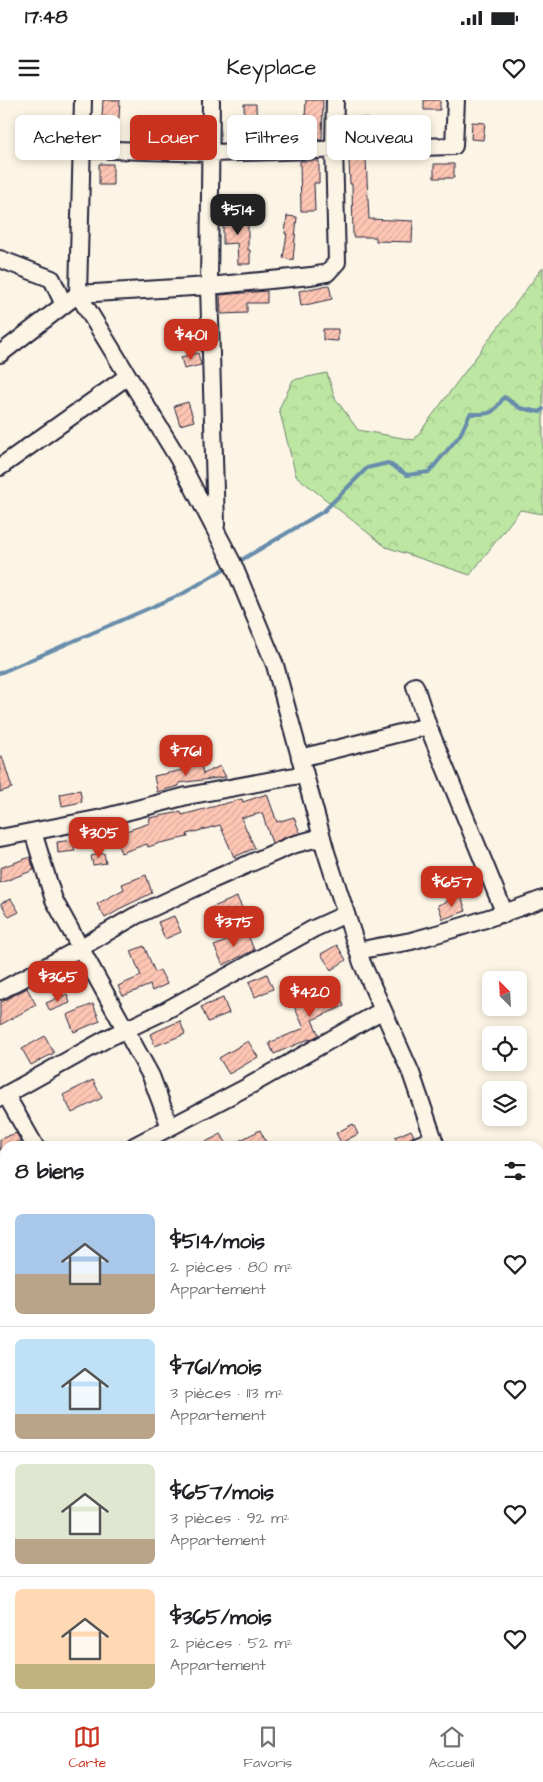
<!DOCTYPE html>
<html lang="fr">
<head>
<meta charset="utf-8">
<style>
  :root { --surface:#fff; --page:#f6f6f6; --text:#202124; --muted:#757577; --line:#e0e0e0; --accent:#c8321e }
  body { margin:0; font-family:"Architects Daughter",sans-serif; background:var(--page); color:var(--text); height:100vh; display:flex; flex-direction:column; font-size:19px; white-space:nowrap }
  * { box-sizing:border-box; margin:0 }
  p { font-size:16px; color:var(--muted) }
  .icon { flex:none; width:28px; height:28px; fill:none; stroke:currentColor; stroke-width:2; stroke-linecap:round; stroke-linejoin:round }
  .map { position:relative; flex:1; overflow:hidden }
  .details { position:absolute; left:0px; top:1041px; width:544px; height:571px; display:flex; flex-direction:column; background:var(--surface); border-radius:15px 15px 0 0; box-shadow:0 2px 8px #0003 }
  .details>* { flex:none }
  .guide { position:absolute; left:15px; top:15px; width:514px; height:45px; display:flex; gap:10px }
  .needle { width:32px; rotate:336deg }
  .fabs { position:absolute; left:482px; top:871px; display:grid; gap:10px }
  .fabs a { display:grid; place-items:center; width:45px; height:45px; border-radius:8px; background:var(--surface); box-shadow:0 2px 8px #0003; font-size:25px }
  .price { position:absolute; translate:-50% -42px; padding:0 11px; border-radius:10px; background:var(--accent); color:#fff; font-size:16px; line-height:32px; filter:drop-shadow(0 1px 2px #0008) }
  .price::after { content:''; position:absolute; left:50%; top:30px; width:15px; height:11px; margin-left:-8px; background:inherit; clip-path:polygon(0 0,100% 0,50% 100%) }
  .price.current { background:#222; color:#fff }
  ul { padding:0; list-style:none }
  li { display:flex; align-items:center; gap:15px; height:125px; padding:0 15px }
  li+li { border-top:1px solid var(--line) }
  li span { display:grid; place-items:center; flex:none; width:140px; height:100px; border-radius:8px; color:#555 }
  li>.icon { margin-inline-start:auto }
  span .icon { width:60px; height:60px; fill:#fffc; stroke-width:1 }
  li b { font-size:21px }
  h2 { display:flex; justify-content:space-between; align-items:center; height:60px; padding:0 15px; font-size:21px }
  .tag { padding:0 18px; border-radius:8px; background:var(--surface); box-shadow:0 2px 8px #0003; font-size:18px; line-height:45px }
  .tag.current { background:var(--accent); color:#fff }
  .status { display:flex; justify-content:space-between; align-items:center; height:35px; padding:0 25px; background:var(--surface); direction:ltr }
  .status svg { height:14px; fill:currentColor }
  header { display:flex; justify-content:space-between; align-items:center; height:65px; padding:0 15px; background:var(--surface); font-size:22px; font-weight:600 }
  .tabs { display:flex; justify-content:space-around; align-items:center; height:70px; border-top:1px solid var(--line); background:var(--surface); font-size:14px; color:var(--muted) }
  .tabs a { display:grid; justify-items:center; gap:2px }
  .tabs .current { color:var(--accent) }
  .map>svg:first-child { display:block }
</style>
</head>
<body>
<div class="status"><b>17:48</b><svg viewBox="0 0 49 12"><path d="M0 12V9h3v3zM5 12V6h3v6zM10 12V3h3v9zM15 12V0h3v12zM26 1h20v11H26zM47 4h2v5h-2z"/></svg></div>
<header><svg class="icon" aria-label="menu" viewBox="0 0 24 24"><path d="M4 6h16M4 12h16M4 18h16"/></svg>Keyplace<svg class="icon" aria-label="heart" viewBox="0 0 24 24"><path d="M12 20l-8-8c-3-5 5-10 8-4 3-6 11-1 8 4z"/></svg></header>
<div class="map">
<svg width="543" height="1612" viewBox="0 0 543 1612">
  <defs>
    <pattern id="forest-crowns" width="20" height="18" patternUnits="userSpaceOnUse" patternTransform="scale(1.25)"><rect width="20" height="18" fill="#bce6a2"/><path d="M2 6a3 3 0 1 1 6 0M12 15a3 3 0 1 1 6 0" fill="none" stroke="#a1c58c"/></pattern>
    <pattern id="building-hatch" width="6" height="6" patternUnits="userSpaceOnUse" patternTransform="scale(1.25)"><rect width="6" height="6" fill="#ffc6b4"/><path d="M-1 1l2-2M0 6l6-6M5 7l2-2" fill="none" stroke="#daaa9c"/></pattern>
  </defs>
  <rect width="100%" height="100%" fill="#fcf5e5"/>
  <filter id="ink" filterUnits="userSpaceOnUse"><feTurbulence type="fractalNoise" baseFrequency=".02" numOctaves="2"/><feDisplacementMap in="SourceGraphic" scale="10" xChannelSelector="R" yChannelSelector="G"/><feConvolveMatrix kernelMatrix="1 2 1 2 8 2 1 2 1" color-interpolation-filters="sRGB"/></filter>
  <g filter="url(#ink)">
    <path fill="url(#forest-crowns)" stroke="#6f846e" d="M543,167V414L520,410L470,475L386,447L296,376L279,309L293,280L327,273L335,298L358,330L414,340Z"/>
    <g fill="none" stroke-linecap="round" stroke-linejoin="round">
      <path stroke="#678cab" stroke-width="4" d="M238,462L324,411L367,368L388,363L407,375L429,372L460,335L470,314C492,314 492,315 504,297L520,308L540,312L543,309
        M0,573L184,493L229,466"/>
    </g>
    <path fill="url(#building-hatch)" stroke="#22223b" d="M103,0H120L119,18L102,17Z
      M306,0H323L322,39H304Z
      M424,0H440V10H424Z
      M244,4H256L257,39H245Z
      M351,18H367V36H350Z
      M160,20L176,21L175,42L159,41Z
      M414,22L423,23L422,37L412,36Z
      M472,22L485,23L483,40L471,39Z
      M49,37H64V56H48Z
      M366,59L369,119L413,121L412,142L376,141V137H353L352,84H350L349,60Z
      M300,61H319V83H314L315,111H301Z
      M99,64H113V85H99Z
      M434,64H454V78H434Z
      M223,116H248V150H250V164H238L237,143L223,144Z
      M287,116L297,117L293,160L283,158L287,134H285Z
      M329,185L332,199L301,206L299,191Z
      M267,191V203H247V213L221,214L220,195Z
      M323,229H338V241L323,240Z
      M198,253L201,265L184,269L181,257Z
      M188,302L194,321L180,325L174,306Z
      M0,656H2L12,688L0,692Z
      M201,664L203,674L220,666L226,677L179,683V686L157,692L154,676L188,669L187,665Z
      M80,690L82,702L62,706L60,694Z
      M267,694L277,722L294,717L300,733L272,743L262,713L241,718L255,748L234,757L220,725L187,734L188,737L160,743L148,747L147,744L121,753L114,735L150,723L149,718L181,712L182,715L242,699L243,702Z
      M73,740L75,751L58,753L57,742Z
      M104,753L106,763L93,765L91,756Z
      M30,757L34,770L0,783V768Z
      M146,775L152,793L119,809V810L105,818L97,804L124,789L122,784Z
      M461,796L466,811L443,819L438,805Z
      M237,797L243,810L217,821L211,808Z
      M11,799L19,812L9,817L1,803Z
      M174,816L181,832L165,839L158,822Z
      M247,832L254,850L223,865L214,846Z
      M337,845L346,860L331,870L321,854Z
      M144,846L155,872L160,870L167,884L152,891L150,885L123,896L118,886L141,876L131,851Z
      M267,874L273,889L255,897L249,882Z
      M336,886L344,906L312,920L319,935L309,940V939L274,954L269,943L304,928L293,904Z
      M27,888L36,905L0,925V903Z
      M67,894L70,903L50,911L46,903Z
      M223,898L229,913L208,922L201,907Z
      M93,904L100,921L74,932L67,915Z
      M180,921L185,934L155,946L150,934Z
      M45,936L54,953L31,965L22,949Z
      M248,941L258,957L229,974L219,958Z
      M93,980L102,998L72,1013L63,995Z
      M353,1024L358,1034L341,1043L336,1033Z
      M260,1030L266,1042L259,1046H229Z
      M411,1030L414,1036L408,1040L406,1046H399L395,1037Z
      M16,1033L21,1041L10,1046H5V1048L0,1050V1039Z
      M221,1034L228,1046H198Z"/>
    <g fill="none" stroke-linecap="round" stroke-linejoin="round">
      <defs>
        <path id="minor" d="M83,0L78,194L178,358L233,464L275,565L326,752L362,863L411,973L436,1046
          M211,0L209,186L216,425
          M82,49L211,53L454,46L456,0
          M0,159L52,179L64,205
          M0,254L78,194L209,186L311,176L327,173L337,162L334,48L335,0
          M0,367L128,276
          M415,586L428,626L505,814
          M300,658L428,626
          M33,732L54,800L151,976L170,1027
          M0,738L102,718L187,696L305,674
          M359,851C376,846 394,845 411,841C456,829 500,815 543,799
          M0,891L71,853L135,816L214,779L292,745L322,737
          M6,995L35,1046
          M0,998L108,938L165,911L313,829L346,814
          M134,1046L249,986L383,910
          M416,1046L433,1039
          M539,1111L543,1109
          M0,1113L5,1110
          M539,1257H543
          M539,1318L543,1328
          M0,1386L5,1384
          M0,1478L5,1482
          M67,1608V1612
          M140,1608L145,1612"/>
      </defs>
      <use href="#minor" stroke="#22223b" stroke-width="20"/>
      <use href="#minor" stroke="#fcf5e5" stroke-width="16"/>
    </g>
  </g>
</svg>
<div class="fabs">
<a><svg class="needle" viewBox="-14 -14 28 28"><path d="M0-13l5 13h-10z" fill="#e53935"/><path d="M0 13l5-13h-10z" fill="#757577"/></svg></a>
<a><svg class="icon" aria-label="locate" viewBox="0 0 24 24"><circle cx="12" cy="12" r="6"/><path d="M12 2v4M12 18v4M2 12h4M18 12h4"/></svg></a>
<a><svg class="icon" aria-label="layers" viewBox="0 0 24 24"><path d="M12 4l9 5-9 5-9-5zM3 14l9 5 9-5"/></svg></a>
</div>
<b class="price current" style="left:238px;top:136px">$514</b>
<b class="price" style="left:191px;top:261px">$401</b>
<b class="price" style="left:186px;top:677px">$761</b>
<b class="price" style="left:99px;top:759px">$305</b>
<b class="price" style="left:452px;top:808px">$657</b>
<b class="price" style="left:234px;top:848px">$375</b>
<b class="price" style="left:58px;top:903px">$365</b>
<b class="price" style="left:310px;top:918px">$420</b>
<div class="guide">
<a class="tag">Acheter</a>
<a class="tag current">Louer</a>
<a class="tag">Filtres</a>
<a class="tag">Nouveau</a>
</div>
<section class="details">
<h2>8 biens<svg class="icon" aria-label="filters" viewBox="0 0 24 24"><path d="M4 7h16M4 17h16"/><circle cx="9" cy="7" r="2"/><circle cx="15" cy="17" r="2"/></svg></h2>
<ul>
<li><span style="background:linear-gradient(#a9c7e8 60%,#b9a48a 0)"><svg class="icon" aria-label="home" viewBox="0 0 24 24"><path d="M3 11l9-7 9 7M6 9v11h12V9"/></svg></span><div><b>$514/mois</b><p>2 pièces · 80 m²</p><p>Appartement</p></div><svg class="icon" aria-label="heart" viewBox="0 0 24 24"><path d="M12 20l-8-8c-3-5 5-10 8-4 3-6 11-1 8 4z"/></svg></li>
<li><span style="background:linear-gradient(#bfe0f5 75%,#b9a48a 0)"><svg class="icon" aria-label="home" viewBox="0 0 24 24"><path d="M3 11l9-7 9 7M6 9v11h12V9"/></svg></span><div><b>$761/mois</b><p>3 pièces · 113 m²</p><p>Appartement</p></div><svg class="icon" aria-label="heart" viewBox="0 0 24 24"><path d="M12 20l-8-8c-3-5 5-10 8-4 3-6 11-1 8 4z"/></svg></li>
<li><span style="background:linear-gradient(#dfe7d0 75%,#b9a48a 0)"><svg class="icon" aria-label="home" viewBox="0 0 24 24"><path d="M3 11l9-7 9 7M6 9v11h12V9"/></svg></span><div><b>$657/mois</b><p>3 pièces · 92 m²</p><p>Appartement</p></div><svg class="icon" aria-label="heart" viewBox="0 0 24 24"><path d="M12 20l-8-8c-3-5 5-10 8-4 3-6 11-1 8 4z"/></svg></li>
<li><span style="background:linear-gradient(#ffd9b3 75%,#c2b280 0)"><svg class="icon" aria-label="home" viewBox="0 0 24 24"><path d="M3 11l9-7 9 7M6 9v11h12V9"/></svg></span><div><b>$365/mois</b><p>2 pièces · 52 m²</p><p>Appartement</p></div><svg class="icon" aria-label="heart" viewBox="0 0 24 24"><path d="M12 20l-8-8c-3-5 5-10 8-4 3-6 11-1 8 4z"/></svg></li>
</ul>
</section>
</div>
<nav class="tabs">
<a class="current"><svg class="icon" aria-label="map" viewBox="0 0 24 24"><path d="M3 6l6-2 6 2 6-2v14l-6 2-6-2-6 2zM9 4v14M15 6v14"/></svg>Carte</a>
<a><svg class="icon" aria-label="saved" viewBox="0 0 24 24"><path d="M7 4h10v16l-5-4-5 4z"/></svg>Favoris</a>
<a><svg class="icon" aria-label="home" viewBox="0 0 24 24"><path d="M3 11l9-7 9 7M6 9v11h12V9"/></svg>Accueil</a>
</nav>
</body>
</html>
